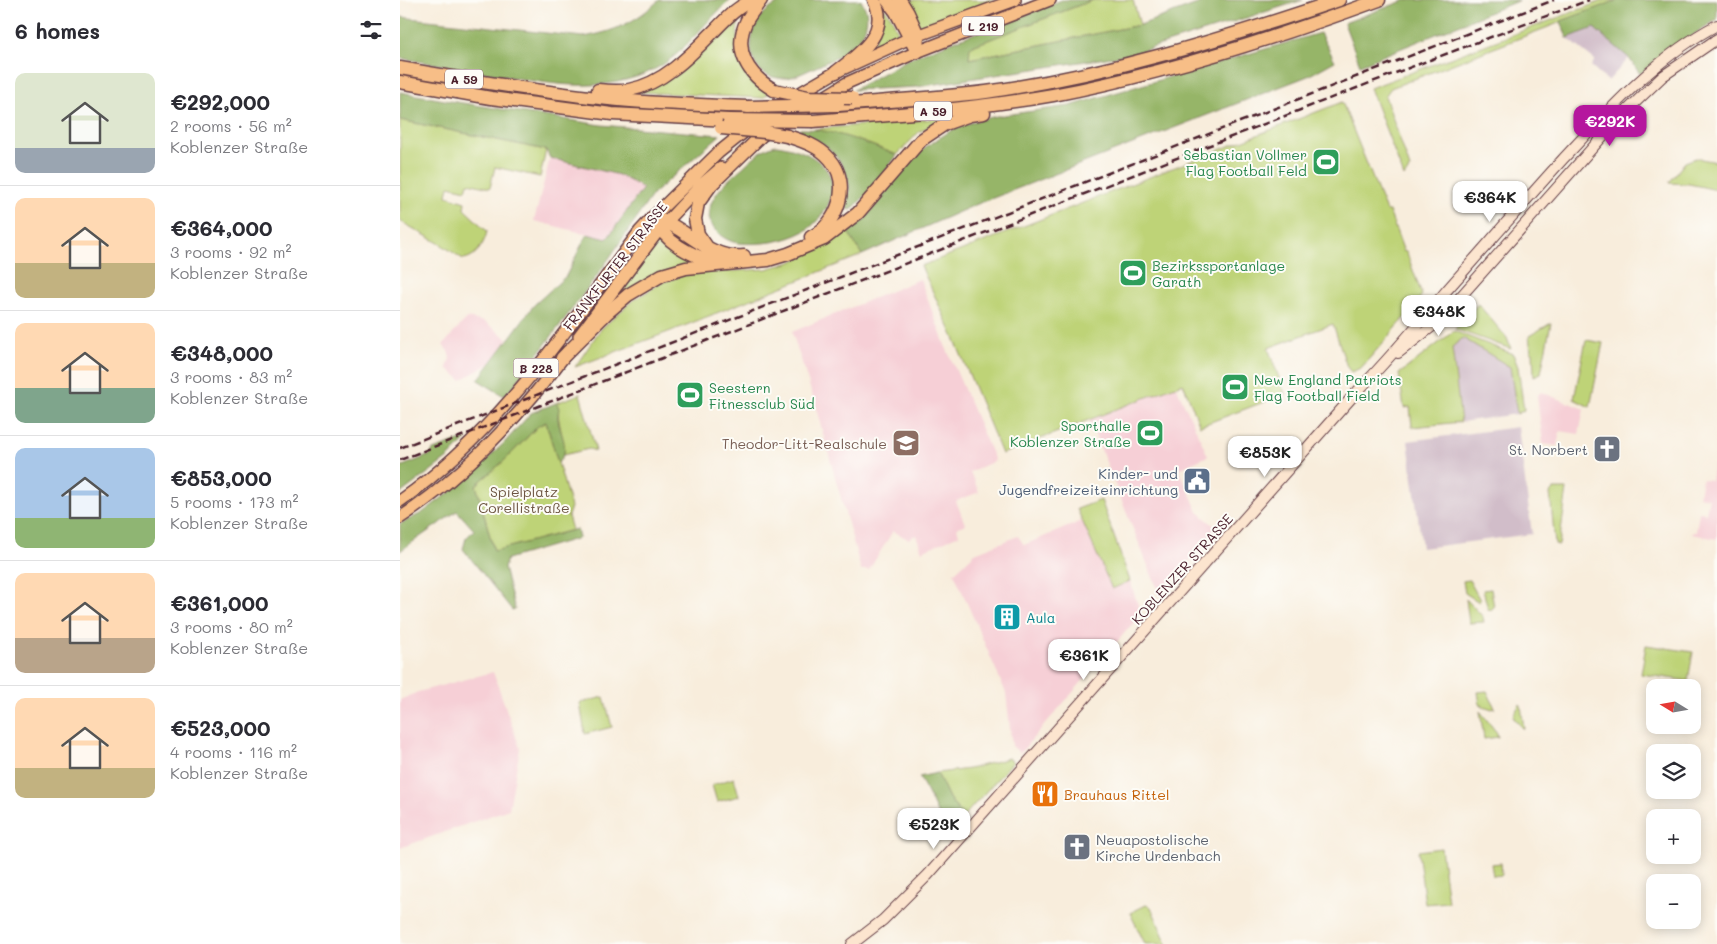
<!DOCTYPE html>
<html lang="en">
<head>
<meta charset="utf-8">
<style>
  :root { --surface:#fff; --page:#f2f2f3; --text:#2b2b33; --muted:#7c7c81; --line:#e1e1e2; --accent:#b5179e }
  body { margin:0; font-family:Mali,sans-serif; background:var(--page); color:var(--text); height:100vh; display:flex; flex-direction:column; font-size:19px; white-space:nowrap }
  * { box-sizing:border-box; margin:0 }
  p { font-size:16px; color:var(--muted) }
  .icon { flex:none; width:28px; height:28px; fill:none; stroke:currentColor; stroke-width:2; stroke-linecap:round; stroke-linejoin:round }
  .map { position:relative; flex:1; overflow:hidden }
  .drawer { display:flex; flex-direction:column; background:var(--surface); width:400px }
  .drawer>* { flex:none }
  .needle { width:32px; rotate:281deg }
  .fabs { position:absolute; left:1246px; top:679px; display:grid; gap:10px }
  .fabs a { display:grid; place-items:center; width:55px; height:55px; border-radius:10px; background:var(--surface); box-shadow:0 2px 12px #0003; font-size:25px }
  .price { position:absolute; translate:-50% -42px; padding:0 11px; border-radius:10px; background:#fff; color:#222; font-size:16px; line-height:32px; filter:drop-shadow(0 1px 2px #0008) }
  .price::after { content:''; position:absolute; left:50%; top:30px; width:15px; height:11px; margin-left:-8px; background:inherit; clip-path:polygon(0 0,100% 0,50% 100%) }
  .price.selected { background:var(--accent); color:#fff }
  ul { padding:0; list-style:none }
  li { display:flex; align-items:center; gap:15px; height:125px; padding:0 15px }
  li+li { border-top:1px solid var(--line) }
  li span { display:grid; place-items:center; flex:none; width:140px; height:100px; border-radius:10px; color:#555 }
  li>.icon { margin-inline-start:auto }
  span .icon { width:60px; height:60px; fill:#fffc; stroke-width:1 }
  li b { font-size:21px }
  h2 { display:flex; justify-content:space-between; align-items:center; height:60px; padding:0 15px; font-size:21px }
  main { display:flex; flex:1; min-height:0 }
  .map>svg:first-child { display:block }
</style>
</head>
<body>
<main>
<section class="drawer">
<h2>6 homes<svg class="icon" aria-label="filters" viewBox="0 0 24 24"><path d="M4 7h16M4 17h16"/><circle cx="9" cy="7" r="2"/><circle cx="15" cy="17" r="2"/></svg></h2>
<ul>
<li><span style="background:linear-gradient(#dfe7d0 75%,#9aa5b1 0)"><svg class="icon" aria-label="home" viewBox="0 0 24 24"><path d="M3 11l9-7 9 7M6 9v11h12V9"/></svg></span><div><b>€292,000</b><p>2 rooms · 56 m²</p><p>Koblenzer Straße</p></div></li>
<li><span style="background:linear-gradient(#ffd9b3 65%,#c2b280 0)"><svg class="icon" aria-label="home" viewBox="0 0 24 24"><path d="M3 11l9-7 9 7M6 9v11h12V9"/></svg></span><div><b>€364,000</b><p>3 rooms · 92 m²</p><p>Koblenzer Straße</p></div></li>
<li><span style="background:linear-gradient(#ffd9b3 65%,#7fa58c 0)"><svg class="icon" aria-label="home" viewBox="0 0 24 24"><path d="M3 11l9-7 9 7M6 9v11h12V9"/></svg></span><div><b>€348,000</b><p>3 rooms · 83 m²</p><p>Koblenzer Straße</p></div></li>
<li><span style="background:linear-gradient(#a9c7e8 70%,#8fb573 0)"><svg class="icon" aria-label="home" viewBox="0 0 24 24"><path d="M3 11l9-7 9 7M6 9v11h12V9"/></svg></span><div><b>€853,000</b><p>5 rooms · 173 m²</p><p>Koblenzer Straße</p></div></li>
<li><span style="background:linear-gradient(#ffd9b3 65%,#b9a48a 0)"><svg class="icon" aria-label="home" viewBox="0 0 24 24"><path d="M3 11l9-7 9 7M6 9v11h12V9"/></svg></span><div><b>€361,000</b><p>3 rooms · 80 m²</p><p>Koblenzer Straße</p></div></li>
<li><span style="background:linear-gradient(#ffd9b3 70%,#c2b280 0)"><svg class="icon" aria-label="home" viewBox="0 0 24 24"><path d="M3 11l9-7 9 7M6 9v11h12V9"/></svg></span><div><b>€523,000</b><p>4 rooms · 116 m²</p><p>Koblenzer Straße</p></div></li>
</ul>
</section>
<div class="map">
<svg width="1317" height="944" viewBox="0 0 1317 944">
  <rect width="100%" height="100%" fill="#fdfcf7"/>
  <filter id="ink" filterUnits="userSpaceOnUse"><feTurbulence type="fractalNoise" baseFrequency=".02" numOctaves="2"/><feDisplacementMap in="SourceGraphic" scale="10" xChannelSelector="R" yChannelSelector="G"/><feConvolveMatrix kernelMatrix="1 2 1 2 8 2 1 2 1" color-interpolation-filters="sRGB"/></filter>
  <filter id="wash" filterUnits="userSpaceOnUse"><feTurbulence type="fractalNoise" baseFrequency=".0096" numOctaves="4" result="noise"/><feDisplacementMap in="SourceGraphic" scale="20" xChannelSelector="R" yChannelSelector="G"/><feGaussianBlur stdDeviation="1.12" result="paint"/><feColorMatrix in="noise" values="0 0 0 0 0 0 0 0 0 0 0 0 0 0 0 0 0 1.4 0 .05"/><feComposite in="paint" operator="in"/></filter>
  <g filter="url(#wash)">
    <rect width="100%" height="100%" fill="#f8eddc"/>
    <path fill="#f6cfd6" d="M150,158L219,175L243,188L207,239L134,221Z
      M520,279L545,345L595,461L570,472L579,492L556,501L565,524L557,528L559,535L522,551L516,535L508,539L493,531L469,570H461L412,394L392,332Z
      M67,318L85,322L108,339L89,364L61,380L47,368L50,358L48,351L43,345Z
      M776,386L808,456L779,469L798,512L818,529L766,587L761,589L758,588L755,583L689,420Z
      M1141,392L1184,409L1179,434L1160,431L1157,446L1143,444L1137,396Z
      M1314,464L1317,465V539L1292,534L1293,532H1296L1299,512L1306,513L1309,498L1299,496L1302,479L1311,480Z
      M682,521L712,589L730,581L741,614L620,753L612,746L606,693L554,573L575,553L618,536L624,545Z
      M93,672L120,748L109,809L0,848V700L18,692Z"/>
    <path fill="#d1bdc9" d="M1194,28L1229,58L1208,81L1191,66L1195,60L1167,38Z
      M1063,338L1111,367L1117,414L1061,422L1051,347Z
      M1118,427L1132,534L1022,548L1008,441Z"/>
    <path fill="#bed377" stroke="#847951" d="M358,0C353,5 345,11 341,17C337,23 337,32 338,40C339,70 345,75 370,92L363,98L234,92Z
      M478,0L492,18L500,37L463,53L475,40Z
      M505,0H595L519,29Z
      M693,0H733L740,25L569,59V47Z
      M1205,0H1218L991,88L985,96L1010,168L1004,177L970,88Z
      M942,102L986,211H989L1004,252L1006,251L1022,295L1003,320L961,368L951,372L947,367L933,324L868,348L885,394L800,426L783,383L602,454L555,340L521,266Z
      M545,118L519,132L497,155L463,142L415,129Z
      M0,120L146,150L140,177L95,167L90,188L68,183L66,190L49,186L47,196L65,202L64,209L87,231C85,243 76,258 63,259L42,245L0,221Z
      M1296,158L1317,162V190L1289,184L1269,183L1285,162Z
      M448,231L462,255L279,328L175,367L200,330L232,301L263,282L287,274L366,269L391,262Z
      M260,236L304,262L204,307Z
      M1078,304L1107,338L1111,349L1055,329Z
      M1151,323L1141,373L1134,376L1133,352H1131L1129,336Z
      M1054,331L1113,354L1118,367L1124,410L1117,414L1110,367L1063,338L1052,347L1061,422L1012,427L1010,407L1004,408L999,374Z
      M1186,340L1203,343L1190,407L1174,399Z
      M180,394L196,451L189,449L163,455C165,438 157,423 158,406L156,403Z
      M146,422L171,507L168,516L172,530L94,552L76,485L106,459L138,426Z
      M1154,489H1167L1159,545L1155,544L1150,493Z
      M701,500L730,581L712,589L677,509Z
      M1069,580L1080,600L1079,602L1065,593L1063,581Z
      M1091,589L1094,607L1091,610L1088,609L1083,590Z
      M1066,599L1083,617L1084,622L1069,623Z
      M1246,645L1293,652L1288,681L1241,674Z
      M1087,691L1095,708L1092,709L1080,705L1078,692Z
      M204,697L212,727L185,734L180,703Z
      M1120,704L1121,705L1124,729L1115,720L1113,716Z
      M1080,711L1097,733L1098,737L1084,739Z
      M609,758L613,762L563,817L549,798L537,773L569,769Z
      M334,778L339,796L317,802L312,785Z
      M1041,848L1048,902L1025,904L1018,851Z
      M1101,863L1102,875L1093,876L1091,864Z
      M746,905L751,907L767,944H745L730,913Z"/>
    <path fill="#96b568" stroke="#706a4a" d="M259,0H331C304,21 285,54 255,69C204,95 151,84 98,75C65,69 33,64 0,58V17L183,37C214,32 236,22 259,0Z
      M384,0H461C462,3 465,7 466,10C470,24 460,43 449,51C439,57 428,61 418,66C406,71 392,80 378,78C347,74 345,40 360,18C366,10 375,5 384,0Z
      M662,0H693L570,47L569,59L740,25L808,0H903L732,54L517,87L453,90L512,57Z
      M1006,0H1120L960,65L944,23Z
      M1218,0H1317V20L1303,28L1240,74L1229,58L1194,28L1167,38L1161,21Z
      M920,33L935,61L908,76L575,205L462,255L448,232L464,220L504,167L527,146L552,130L575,121L597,116L670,106Z
      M0,92L50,101L201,125L320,135L253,194L197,276L114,386L104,396L78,380L134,305L166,276L187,234L207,239L243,188L219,175L150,158L146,150L0,120Z
      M400,129C431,128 468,144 497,155L473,188L451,210L445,208C447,200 450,192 449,185C447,169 435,152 422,143C416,139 407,137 400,135Z
      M376,145C409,149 448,171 426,209C421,217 413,226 405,231C385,242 360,245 338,243C331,242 323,238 318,233C294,210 324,183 342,168C353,158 362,148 376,145Z
      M156,403C160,408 159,409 158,414C157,428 167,440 164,453C163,456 160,460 158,463L146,422L138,426L106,459L76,485L94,551L177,529L179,538L107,559L104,568L115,609L112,610L63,549L66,538L74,530L57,511L0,551V524L22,513L63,482L104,443L131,413Z
      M67,438L49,457L0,494V467L30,455L33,450Z
      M537,773L549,798L563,817L551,831L544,828L528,793L519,777Z"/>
  </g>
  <g filter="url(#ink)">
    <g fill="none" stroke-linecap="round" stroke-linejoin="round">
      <defs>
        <path id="secondary" d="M998,353L1034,325L1055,303L1218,119L1263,76L1317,39
          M452,944L483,920L528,875L954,395C987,361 1017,326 1047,290C1086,246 1124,202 1163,159C1209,110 1256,57 1317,25"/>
        <path id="primary" d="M363,135L447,83L517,52L650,0
          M253,217L318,153L374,108L436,72L508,39L615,0
          M260,229L301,185L321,168"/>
        <path id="trunk" d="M179,336L259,230
          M0,501C100,431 168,327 240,231L253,217
          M0,518C67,474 121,415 168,351"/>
        <path id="motorway" d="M361,0C356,7 351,13 347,20C332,50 348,75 374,90
          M487,0L496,12L517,52
          M500,0L508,13L518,35L517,52
          M0,68C73,81 145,93 219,100C262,104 305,105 348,107
          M436,72C458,55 491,33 474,0
          M0,82L91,98L212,114L329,120
          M198,90C208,91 219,92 229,90C262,84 289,57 311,34C324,21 336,7 353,0
          M438,105C487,101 537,98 586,92C707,75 823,39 939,0
          M413,121C493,115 573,109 653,95C764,74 873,39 979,0
          M387,136C403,141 419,146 430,159C452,184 438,224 411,237
          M253,217C286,226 307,260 344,256
          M253,217C265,243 289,254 315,263
          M307,247L298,234L295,219L298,203L311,185L362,135
          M162,358L207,313L228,295L262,275L286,268L368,260L388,254L424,239L458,213L521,140L545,124L570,115L584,113"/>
      </defs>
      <use href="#secondary" stroke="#643e46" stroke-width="12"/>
      <use href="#primary" stroke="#643e46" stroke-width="14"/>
      <use href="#trunk" stroke="#643e46" stroke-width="14"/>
      <use href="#motorway" stroke="#643e46" stroke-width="15"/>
      <use href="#secondary" stroke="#fce5cf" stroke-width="10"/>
      <use href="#primary" stroke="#f7be87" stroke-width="11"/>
      <use href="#trunk" stroke="#f7be87" stroke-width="11"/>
      <use href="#motorway" stroke="#f7be87" stroke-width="12"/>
      <path stroke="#4a1f2b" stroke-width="2.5" stroke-dasharray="8 4" stroke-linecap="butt" d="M0,448L1154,0
        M0,460L998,72L1189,0"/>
      <defs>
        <path id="motorway-bridge" d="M374,90L408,97L452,98
          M348,107L438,105
          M329,120L413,121
          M321,128L365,132L387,136"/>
      </defs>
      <use href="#motorway-bridge" stroke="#643e46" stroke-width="15" stroke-linecap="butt"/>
      <use href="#motorway-bridge" stroke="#f7be87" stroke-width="12"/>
    </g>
  </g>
  <defs>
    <symbol id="stadium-square" viewBox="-11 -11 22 22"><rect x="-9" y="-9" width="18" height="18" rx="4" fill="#2e9e5b" stroke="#fdfcf7"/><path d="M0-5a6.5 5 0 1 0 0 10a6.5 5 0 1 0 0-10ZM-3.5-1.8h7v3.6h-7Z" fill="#fff"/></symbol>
    <symbol id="school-square" viewBox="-11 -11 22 22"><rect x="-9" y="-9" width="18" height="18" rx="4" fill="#8d6e63" stroke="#fdfcf7"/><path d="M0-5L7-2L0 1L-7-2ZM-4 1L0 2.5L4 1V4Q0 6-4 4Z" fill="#fff"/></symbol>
    <symbol id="church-square" viewBox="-11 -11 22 22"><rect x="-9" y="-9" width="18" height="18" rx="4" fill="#6b7280" stroke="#fdfcf7"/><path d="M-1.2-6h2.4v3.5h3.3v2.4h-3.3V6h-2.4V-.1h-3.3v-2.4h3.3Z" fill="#fff"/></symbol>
    <symbol id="civic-square" viewBox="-11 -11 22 22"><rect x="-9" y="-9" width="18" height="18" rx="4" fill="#5c6f8a" stroke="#fdfcf7"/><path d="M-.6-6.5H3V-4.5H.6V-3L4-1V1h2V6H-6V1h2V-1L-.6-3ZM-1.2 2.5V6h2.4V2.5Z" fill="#fff"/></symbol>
    <symbol id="building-square" viewBox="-11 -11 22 22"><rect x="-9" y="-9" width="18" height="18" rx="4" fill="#0f9aa8" stroke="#fdfcf7"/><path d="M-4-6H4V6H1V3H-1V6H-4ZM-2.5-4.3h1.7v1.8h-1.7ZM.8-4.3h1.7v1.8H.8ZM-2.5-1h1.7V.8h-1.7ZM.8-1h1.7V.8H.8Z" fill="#fff"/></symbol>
    <symbol id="restaurant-square" viewBox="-11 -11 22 22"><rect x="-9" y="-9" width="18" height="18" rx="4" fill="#e8710a" stroke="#fdfcf7"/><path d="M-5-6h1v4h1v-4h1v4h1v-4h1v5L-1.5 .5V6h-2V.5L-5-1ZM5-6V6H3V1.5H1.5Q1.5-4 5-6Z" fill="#fff"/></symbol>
  </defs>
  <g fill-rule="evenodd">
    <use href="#stadium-square" x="910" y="146" width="32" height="32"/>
    <use href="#stadium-square" x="717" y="257" width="32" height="32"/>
    <use href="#stadium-square" x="819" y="371" width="32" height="32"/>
    <use href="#stadium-square" x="274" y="379" width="32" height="32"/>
    <use href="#stadium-square" x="734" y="417" width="32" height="32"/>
    <use href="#school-square" x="490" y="427" width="32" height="32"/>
    <use href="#church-square" x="1191" y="433" width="32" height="32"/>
    <use href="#civic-square" x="781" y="465" width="32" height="32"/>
    <use href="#building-square" x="591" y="601" width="32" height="32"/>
    <use href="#restaurant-square" x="629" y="778" width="32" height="32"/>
    <use href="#church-square" x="661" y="831" width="32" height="32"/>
  </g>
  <g text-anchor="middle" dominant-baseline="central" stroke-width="4" stroke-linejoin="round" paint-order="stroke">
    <g fill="#fdfcf7" stroke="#806168" stroke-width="1">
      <rect x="562" y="16.5" width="42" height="19" rx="4"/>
      <rect x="45" y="69.5" width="38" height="19" rx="4"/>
      <rect x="514" y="101.5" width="38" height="19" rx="4"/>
      <rect x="113.5" y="358.5" width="45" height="19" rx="4"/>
    </g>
    <g font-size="12" font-weight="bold" fill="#4a1f2b">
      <text x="583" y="26">L 219</text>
      <text x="64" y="79">A 59</text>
      <text x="533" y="111">A 59</text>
      <text x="136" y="368">B 228</text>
    </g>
    <g font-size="14" fill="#27864d" stroke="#fdfcf7" text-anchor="start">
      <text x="907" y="154" text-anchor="end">Sebastian Vollmer<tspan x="907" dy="16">Flag Football Feld</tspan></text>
      <text x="752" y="265">Bezirkssportanlage<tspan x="752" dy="16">Garath</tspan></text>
      <text x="854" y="379">New England Patriots<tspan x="854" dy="16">Flag Football Field</tspan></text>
      <text x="309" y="387">Seestern<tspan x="309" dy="16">Fitnessclub Süd</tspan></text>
      <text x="731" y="425" text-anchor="end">Sporthalle<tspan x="731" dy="16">Koblenzer Straße</tspan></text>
    </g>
    <g font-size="14" fill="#4a1f2b" stroke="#fdfcf7">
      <text transform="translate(215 266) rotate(-52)">FRANKFURTER STRASSE</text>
      <text transform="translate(782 569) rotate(-48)">KOBLENZER STRASSE</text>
    </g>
    <g font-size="14" fill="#785e54" stroke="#fdfcf7" text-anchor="end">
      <text x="487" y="443">Theodor-Litt-Realschule</text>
    </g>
    <g font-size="14" fill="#5b616d" stroke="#fdfcf7" text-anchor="end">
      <text x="1188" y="449">St. Norbert</text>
      <text x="696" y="839" text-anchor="start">Neuapostolische<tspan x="696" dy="16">Kirche Urdenbach</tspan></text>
    </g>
    <g font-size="14" fill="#4e5e75" stroke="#fdfcf7" text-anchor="end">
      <text x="778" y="473">Kinder- und<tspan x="778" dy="16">Jugendfreizeiteinrichtung</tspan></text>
    </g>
    <g font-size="14" fill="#6d5542" stroke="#fdfcf7">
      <text x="124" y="491">Spielplatz<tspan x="124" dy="16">Corellistraße</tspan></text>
    </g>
    <g font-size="14" fill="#0d838f" stroke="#fdfcf7" text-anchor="start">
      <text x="626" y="617">Aula</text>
    </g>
    <g font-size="14" fill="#c56008" stroke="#fdfcf7" text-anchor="start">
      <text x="664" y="794">Brauhaus Rittel</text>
    </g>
  </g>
</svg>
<div class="fabs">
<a><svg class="needle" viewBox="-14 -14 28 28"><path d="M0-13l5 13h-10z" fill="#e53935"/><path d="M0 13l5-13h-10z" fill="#7c7c81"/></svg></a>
<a><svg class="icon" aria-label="layers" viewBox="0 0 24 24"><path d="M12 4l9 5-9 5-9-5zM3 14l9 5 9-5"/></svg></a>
<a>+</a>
<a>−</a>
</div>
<b class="price selected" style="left:1210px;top:147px">€292K</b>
<b class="price" style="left:1090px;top:223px">€364K</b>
<b class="price" style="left:1039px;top:337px">€348K</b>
<b class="price" style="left:865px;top:478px">€853K</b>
<b class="price" style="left:684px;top:681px">€361K</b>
<b class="price" style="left:534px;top:850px">€523K</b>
</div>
</main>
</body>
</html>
